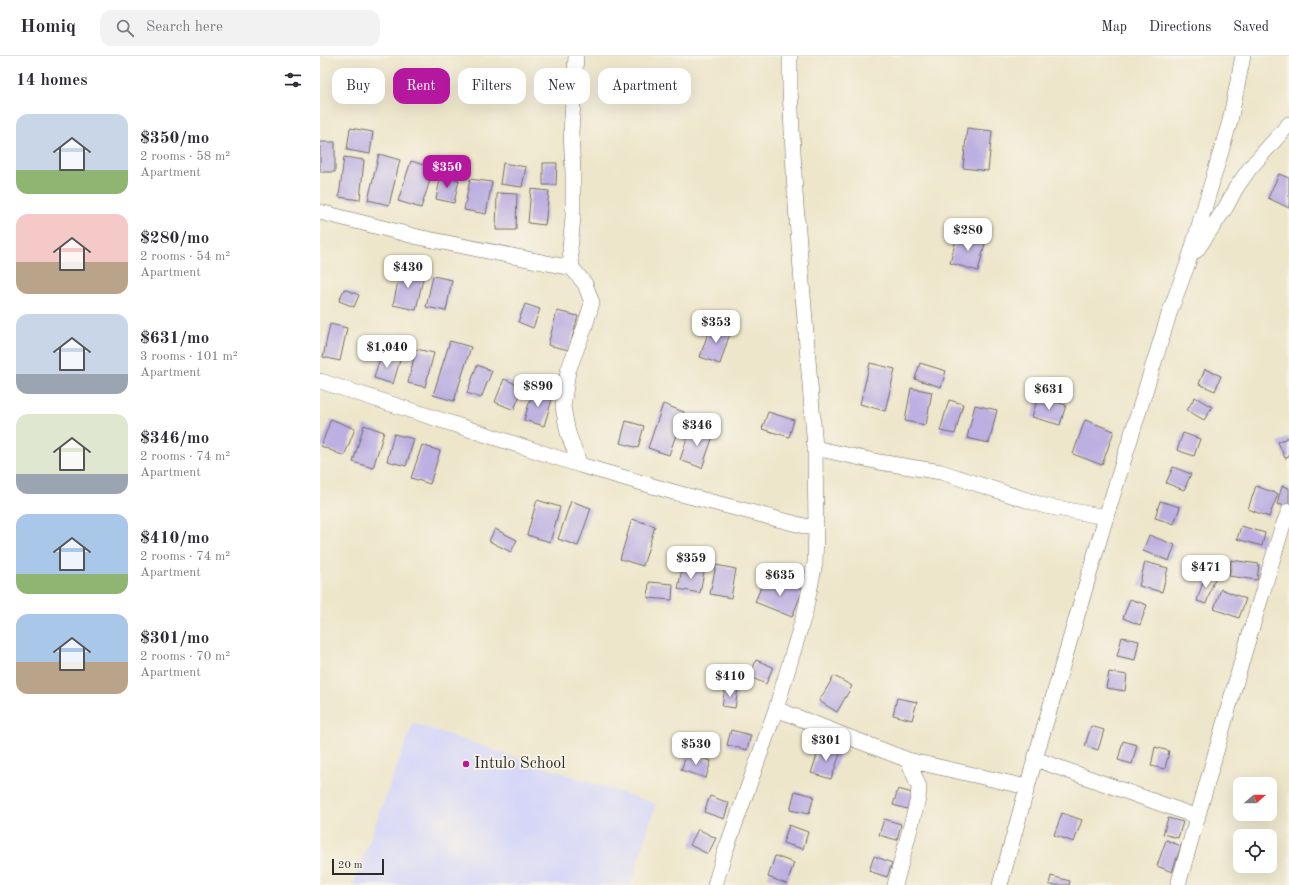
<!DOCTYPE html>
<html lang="en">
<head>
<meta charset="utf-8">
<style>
  :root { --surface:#fff; --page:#f2f2f3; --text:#2b2b33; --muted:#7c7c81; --line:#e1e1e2; --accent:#b5179e }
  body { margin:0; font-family:"Old Standard TT",serif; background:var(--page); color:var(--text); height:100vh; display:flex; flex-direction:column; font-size:15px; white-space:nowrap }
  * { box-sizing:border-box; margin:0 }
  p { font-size:13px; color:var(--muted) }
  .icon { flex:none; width:22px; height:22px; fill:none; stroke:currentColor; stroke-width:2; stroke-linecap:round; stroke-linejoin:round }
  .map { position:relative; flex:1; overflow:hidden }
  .drawer { display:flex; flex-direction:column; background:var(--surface); width:320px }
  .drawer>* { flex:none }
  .banner { position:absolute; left:12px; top:12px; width:380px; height:36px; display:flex; gap:8px }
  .needle { width:26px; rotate:70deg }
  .buttons { position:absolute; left:913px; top:721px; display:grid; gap:8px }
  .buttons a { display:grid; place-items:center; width:44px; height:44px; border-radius:8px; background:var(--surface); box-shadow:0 4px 16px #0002; font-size:20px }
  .scale { position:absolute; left:12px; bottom:10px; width:52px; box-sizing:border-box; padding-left:4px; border:2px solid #2b2b2b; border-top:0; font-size:11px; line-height:14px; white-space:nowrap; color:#2b2b2b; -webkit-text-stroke:3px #f7f3e8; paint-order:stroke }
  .price { position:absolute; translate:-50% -34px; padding:0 9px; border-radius:8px; background:#fff; color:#222; font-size:13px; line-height:26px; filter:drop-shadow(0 1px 2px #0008) }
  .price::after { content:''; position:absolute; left:50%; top:24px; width:12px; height:9px; margin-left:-6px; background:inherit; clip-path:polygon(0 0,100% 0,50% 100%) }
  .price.selected { background:var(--accent); color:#fff }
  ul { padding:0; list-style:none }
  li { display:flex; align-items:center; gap:12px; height:100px; padding:0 16px }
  li span { display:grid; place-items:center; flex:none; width:112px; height:80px; border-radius:12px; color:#555 }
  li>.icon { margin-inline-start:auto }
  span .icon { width:48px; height:48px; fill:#fffc; stroke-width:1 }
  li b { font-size:17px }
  h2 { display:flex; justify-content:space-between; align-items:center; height:48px; padding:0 16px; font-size:17px }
  .tag { padding:0 14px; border-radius:12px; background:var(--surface); box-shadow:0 4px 16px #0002; font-size:14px; line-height:36px }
  .tag.selected { background:var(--accent); color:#fff }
  header { display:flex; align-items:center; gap:24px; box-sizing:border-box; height:56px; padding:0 20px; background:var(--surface); border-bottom:1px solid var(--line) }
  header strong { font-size:19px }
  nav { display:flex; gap:22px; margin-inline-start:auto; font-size:14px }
  .search { width:280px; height:36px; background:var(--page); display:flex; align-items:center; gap:10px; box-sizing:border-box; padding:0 14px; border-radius:12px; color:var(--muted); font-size:15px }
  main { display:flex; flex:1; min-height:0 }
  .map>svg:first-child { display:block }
</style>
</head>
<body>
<header>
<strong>Homiq</strong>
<div class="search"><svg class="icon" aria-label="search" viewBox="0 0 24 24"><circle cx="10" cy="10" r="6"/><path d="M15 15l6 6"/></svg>Search here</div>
<nav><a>Map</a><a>Directions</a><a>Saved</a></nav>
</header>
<main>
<section class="drawer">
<h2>14 homes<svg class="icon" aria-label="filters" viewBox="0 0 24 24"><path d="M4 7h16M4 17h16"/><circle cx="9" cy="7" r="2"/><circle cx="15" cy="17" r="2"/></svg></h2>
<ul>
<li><span style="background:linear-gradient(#c9d6e8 70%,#8fb573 0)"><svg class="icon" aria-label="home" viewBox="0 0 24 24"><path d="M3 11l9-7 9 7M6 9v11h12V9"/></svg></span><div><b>$350/mo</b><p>2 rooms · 58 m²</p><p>Apartment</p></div></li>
<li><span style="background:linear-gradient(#f6c9c9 60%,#b9a48a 0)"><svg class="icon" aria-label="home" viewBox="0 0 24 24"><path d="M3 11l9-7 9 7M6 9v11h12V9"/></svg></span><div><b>$280/mo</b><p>2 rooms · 54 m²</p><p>Apartment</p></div></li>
<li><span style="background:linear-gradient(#c9d6e8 75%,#9aa5b1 0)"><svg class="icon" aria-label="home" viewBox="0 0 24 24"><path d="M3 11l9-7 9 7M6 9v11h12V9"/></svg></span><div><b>$631/mo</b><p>3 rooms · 101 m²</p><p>Apartment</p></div></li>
<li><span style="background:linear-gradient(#dfe7d0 75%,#9aa5b1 0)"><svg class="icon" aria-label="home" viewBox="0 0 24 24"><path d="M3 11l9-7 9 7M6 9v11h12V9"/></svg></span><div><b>$346/mo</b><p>2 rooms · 74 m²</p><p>Apartment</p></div></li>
<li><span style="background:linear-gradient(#a9c7e8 75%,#8fb573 0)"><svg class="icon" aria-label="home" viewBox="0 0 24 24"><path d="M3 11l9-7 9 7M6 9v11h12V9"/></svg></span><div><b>$410/mo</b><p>2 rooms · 74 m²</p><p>Apartment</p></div></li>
<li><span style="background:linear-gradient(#a9c7e8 60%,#b9a48a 0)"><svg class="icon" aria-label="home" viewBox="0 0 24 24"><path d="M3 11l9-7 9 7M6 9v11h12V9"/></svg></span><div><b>$301/mo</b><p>2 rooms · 70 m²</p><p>Apartment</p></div></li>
</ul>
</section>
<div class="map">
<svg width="969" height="829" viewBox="0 0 969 829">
  <rect width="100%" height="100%" fill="#f7f3e8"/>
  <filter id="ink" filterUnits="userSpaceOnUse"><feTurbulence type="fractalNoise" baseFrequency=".025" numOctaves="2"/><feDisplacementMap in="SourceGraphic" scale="8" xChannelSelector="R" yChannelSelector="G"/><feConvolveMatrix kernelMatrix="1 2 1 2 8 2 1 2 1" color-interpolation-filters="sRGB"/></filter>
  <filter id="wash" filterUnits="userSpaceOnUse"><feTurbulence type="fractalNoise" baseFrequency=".012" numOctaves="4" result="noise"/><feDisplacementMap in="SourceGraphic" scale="16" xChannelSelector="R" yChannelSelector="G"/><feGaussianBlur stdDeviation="0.9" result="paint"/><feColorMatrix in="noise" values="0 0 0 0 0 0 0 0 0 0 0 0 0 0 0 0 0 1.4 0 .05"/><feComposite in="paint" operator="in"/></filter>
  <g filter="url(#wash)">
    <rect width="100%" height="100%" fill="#eee6ca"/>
    <path fill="#d6d7f8" d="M93,667L336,748L311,829H33Z"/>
    <g id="blocks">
      <path fill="#bdafe1" d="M30,72L53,76L50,98L27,94Z
        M647,72L672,75L668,115L643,112Z
        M0,86H15V116H0Z
        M59,98L80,104L69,149L48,144Z
        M24,101L44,104L40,144L19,141Z
        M91,105L114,112L101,152L78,145Z
        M183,107L206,111L202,131L180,128Z
        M223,107H237L236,129H223Z
        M959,118L969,122V152L948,142Z
        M121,119L139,124L134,147L116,143Z
        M150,123L172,126L166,158L144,154Z
        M211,133L229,135L225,169L208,167Z
        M177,137L197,138L196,174H176Z
        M638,176L666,184L658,215L630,207Z
        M81,212L104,218L96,254L73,249Z
        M113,220L132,224L126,255L106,251Z
        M24,233L39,239L34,251L19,245Z
        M205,248L220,253L213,272L198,266Z
        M237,255L258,260L249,294L228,289Z
        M10,268L27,272L20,305L3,301Z
        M391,268L411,274L400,308L380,301Z
        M130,285L151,291L134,345L113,339Z
        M96,293L114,297L105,331L88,327Z
        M61,298L80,304L73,328L54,322Z
        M550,307L575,313L565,355L540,348Z
        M600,307L626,315L621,331L595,323Z
        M157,309L172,315L161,342L147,337Z
        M885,313L901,320L895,335L879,328Z
        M184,323L203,331L194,354L175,346Z
        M591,332L612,336L606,369L585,365Z
        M213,334L233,340L224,370L204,364Z
        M718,341L746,349L740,369L712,361Z
        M875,341L892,351L884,364L867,354Z
        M629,344L643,348L635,378L620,375Z
        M343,348L364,356L349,399L328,392Z
        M655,349L677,354L669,387L647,382Z
        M448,356L474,364L469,381L442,373Z
        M11,363L35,373L24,400L1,390Z
        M765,364L794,375L782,409L753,398Z
        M306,365L324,370L318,392L300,387Z
        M44,369L64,376L53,412L33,406Z
        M371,370L394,377L382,412L360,404Z
        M863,377L880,383L874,400L857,394Z
        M74,378L94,383L86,410L67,405Z
        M969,381V401L965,402L958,386Z
        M102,389L120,395L110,428L91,422Z
        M853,411L871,418L864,434L846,427Z
        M936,430L958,438L949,461L928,453Z
        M962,430L969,432V451L957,448Z
        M217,444L240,451L230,486L207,479Z
        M251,445L271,452L258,490L238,483Z
        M840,445L860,451L854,468L835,462Z
        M312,463L335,470L323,510L300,503Z
        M921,470L945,477L942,490L917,483Z
        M175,473L197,484L191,496L169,485Z
        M829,479L855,489L849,505L823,495Z
        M911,504L939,508L937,524L909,520Z
        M825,506L848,512L842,536L819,530Z
        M396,509L416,513L411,542L390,538Z
        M362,512L384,516L380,537L358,533Z
        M885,519L895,522L886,548L877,545Z
        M460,523L483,533L472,561L435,546L443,526L457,532Z
        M329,526L353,528L352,544L328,542Z
        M901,533L926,543L919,562L894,553Z
        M810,543L827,549L820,569L803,562Z
        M802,581L819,585L815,604L797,600Z
        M436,604L453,611L446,628L430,621Z
        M789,616L807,619L805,635L786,632Z
        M514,620L532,630L517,656L499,645Z
        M405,631L418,633L415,652L402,650Z
        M577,642L597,646L592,664L573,659Z
        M771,670L784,674L778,694L765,690Z
        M411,674L431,679L427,694L407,689Z
        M803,685L817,689L812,708L798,704Z
        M501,688L521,695L511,723L491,717Z
        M835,691L849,695L845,713L831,710Z
        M367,697L391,705L386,722L361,714Z
        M578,733L596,738L591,754L573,749Z
        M475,735L494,740L489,758L470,754Z
        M390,740L409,747L404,763L384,756Z
        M742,757L762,764L754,786L734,779Z
        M848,762L863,766L858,782L843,778Z
        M564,763L581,768L577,784L559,779Z
        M469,769L488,776L483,793L463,787Z
        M378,773L396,782L388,798L370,789Z
        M846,784L861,790L852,816L837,810Z
        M455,800L474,807L467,828L448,821Z
        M554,800L572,807L567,821L549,815Z
        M731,820L750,825L749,829H729Z"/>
    </g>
  </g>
  <g filter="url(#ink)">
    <use href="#blocks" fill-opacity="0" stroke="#6f6c63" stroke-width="1"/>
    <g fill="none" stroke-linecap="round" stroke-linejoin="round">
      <defs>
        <path id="minor" d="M470,0V33L475,137L495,392L496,473
          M0,156L98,181L252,212L265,228L272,247L264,273L248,315L243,351L248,377L260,409
          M876,195L906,151L916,132L930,112L969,68
          M252,212L250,193L253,161V117L251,76L256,0
          M0,325L260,409L357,437L496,473L495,507L485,556L456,653L404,799L395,829
          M495,392L559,406L621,416L725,450L786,461
          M456,653L588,704L599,731L598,743L575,829
          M715,703L878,761
          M588,704L707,731
          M680,829L715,703L786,461L850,255L868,207L910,65L923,0
          M858,829L925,594L962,472L969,455"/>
      </defs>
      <use href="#minor" stroke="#6f6c63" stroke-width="16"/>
      <use href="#minor" stroke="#fff" stroke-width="15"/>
    </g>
  </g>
  <circle fill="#b5179e" stroke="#f7f3e8" stroke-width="1.5" cx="146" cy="708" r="4"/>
  <g text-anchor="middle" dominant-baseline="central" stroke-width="3.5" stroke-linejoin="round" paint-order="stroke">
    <g font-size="16" fill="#2b2b2b" stroke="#f7f3e8" text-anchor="start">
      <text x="154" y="708">Intulo School</text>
    </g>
  </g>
</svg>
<div class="buttons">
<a><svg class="needle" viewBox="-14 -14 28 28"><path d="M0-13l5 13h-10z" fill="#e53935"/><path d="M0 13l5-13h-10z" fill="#7c7c81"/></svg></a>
<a><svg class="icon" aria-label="locate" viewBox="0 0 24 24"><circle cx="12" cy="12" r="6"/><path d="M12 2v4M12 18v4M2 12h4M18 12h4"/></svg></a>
</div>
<div class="scale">20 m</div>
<b class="price selected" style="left:127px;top:133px">$350</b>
<b class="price" style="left:648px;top:196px">$280</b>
<b class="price" style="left:88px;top:233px">$430</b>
<b class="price" style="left:396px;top:288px">$353</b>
<b class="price" style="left:67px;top:313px">$1,040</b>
<b class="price" style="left:218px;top:352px">$890</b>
<b class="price" style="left:729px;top:355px">$631</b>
<b class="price" style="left:377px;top:391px">$346</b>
<b class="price" style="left:371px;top:524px">$359</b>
<b class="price" style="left:886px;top:533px">$471</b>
<b class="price" style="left:460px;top:541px">$635</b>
<b class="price" style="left:410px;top:642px">$410</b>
<b class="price" style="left:506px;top:706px">$301</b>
<b class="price" style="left:376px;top:710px">$530</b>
<div class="banner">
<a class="tag">Buy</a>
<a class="tag selected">Rent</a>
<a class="tag">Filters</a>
<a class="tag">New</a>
<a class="tag">Apartment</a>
</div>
</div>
</main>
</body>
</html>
